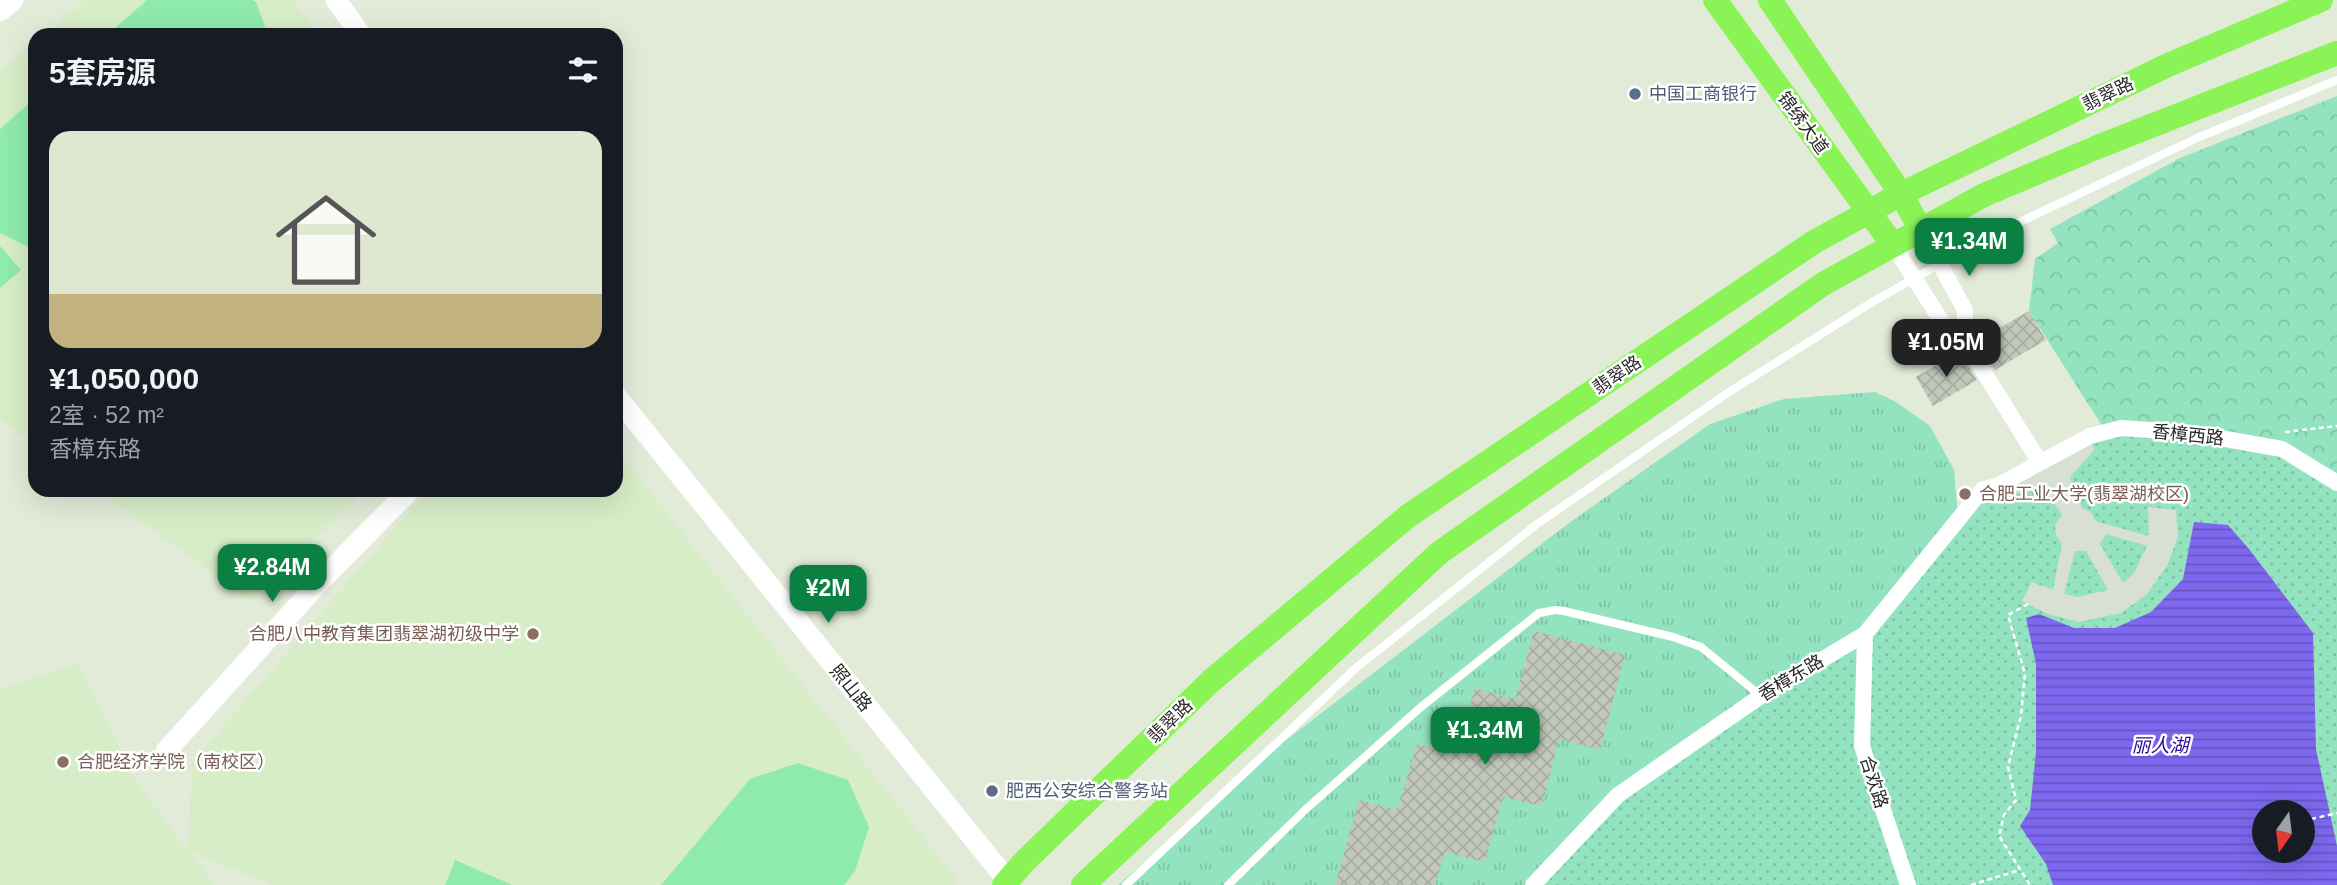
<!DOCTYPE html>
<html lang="zh">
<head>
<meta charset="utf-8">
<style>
  :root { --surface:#171b24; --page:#20242c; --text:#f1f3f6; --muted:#9ea1a6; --line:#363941; --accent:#0b8043 }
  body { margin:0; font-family:Arial,"Noto Sans SC",sans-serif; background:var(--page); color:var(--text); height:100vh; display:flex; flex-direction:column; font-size:26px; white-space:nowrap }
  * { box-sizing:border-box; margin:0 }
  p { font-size:23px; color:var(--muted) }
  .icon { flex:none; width:38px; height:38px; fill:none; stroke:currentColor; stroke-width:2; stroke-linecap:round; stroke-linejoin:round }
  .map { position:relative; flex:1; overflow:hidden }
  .side { position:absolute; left:28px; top:28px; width:595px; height:469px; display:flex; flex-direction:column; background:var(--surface); border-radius:21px; box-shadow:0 7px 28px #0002 }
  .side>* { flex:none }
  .needle { width:46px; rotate:194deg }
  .fabs { position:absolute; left:2252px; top:800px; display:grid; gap:14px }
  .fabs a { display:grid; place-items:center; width:63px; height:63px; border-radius:50%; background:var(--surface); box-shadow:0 7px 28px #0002; font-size:35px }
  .price { position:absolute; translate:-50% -60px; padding:0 16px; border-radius:14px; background:var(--accent); color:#fff; font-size:23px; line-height:46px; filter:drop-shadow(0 2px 4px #0008) }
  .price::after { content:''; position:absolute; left:50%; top:42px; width:21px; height:16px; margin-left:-10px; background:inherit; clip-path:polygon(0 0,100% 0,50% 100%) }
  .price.selected { background:#222; color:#fff }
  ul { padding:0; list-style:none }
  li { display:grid; align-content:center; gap:14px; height:371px; padding:0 21px }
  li+li { border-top:2px solid var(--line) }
  li span { display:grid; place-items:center; height:217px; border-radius:21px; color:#555 }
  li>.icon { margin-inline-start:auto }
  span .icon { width:126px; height:126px; fill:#fffc; stroke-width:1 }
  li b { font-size:30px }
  h2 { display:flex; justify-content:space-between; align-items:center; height:84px; padding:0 21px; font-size:30px }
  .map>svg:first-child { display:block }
</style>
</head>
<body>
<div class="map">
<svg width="2337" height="885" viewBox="0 0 2337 885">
  <defs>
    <pattern id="grass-tufts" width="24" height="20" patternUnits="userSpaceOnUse" patternTransform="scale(1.75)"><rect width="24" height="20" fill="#93e3c0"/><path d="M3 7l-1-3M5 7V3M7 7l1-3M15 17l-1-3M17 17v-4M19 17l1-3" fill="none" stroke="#7fc3a5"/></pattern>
    <pattern id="forest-crowns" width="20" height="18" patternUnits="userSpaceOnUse" patternTransform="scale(1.75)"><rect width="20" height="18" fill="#93e3c0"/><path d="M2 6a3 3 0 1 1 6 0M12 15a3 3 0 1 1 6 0" fill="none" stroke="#7fc3a5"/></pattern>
    <pattern id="park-dots" width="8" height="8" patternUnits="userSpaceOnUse" patternTransform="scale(1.75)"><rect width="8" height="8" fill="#93e3c0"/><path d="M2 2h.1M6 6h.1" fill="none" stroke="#7fc3a5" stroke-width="1.8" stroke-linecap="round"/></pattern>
    <pattern id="water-rules" width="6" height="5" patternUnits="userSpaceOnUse" patternTransform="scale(1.75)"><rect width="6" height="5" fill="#7e68f0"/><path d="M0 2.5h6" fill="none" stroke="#6756c2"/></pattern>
    <pattern id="building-cross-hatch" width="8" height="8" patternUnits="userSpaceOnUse" patternTransform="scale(1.75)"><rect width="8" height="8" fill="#c2c9bb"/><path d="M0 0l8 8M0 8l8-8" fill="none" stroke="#a7ada1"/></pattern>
  </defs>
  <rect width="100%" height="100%" fill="#e2ebd8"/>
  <path fill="#d7edc7" d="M85,0H293L318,35H43Z
    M35,42V445L0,419V71Z
    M616,449L957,880L954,885H272L190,852L214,885H0V688L79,664L132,775L188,851L192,762L413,507L434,490H616Z
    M98,490H365L250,600Z"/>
  <path fill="url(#grass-tufts)" d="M1875,392L1896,402L1930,426L1954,470L1958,519L2316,749L2053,885H1118L1281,744L1569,523L1710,424L1784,399Z"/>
  <path fill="url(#forest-crowns)" d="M2337,96V483L2106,432L2029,311L2035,259L2058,243L2050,229L2180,158Z"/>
  <path fill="url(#park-dots)" fill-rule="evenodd" d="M2121,428L2282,449L2337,483V885H1533L1618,795L1865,634L1965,512L1997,486ZM2264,812H2303V850H2264Z"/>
  <path fill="#8eebac" d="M147,0H252L256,2L268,35H107Z
    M35,98V250L0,233V129Z
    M0,246L21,270L0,288Z
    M798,763L848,780L869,827L855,871L844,885H661L750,779Z
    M455,860L512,885H445Z"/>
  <path fill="#d8dfd3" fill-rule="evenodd" d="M2090,436L2094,450L2070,477L2082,508L2091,512L2095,521L2149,536L2148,507L2176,510L2178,536L2168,564L2147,594L2121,613L2079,622L2048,614L2022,601L2032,582L2053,590L2062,544L2056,535L2055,525L2062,515L2044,488L1994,499L1983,489ZM2106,534L2147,546L2134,573L2123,583L2100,544ZM2075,551H2086L2108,590L2078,597L2064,594Z"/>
  <path fill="url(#water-rules)" fill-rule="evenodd" d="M2194,522L2228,525L2249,549L2313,633L2316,749L2337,846V885H2053L2046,864L2020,826L2030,810L2036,752V664L2026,618L2039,614L2074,628H2115L2151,612L2183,579ZM2264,812H2303V850H2264Z"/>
  <path fill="url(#building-cross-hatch)" d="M2029,311L2046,340L1995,370L1977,341Z
    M1959,352L1977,380L1933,406L1916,377Z
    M1534,631L1625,655L1600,750L1559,739L1542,806L1503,797L1485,862L1445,852L1435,885H1335L1359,800L1397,810L1417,744L1456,753L1475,688L1515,699Z"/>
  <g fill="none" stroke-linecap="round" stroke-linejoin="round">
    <path stroke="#fff" stroke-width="2.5" stroke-dasharray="5 3.5" stroke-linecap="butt" d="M2285,432L2337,426
      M2028,604L2008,615L2025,674L2021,715L2008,767L2016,800L2004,815L1999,836L2030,885
      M2303,821L2337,813
      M1971,885L2020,870"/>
    <path stroke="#fff" stroke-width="8" d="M1126,885L1356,668L1537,524L1729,392L1874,301L1986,238L2197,138L2337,80
      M1228,885L1305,810L1421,707L1539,613L1556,610L1564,611L1673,637L1701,647L1761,696"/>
    <path stroke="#fff" stroke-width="16" d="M1921,230L1965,310L1964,340
      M1893,245L1944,325L1964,340L2039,461
      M1865,634L1862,746L1908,885
      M1533,885L1618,795L1761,696L1865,634L1983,489L1997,486L2090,436L2121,428L2192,433L2282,449L2337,483"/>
    <path stroke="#fff" stroke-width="21" d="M336,0L361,35
      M0,11L13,0
      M616,396L1008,881
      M166,751L323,578L410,490"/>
    <path stroke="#8af355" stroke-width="24" d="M1715,0L1893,245
      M1770,0L1901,194L1921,230
      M1004,885L1023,863L1211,681L1408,516L1814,242L1901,194L2168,65L2321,0
      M1083,885L1439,553L1823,284L1984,195L2100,146L2337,53"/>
  </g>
  <g fill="#5c6f8a" stroke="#fff" stroke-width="2.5">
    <circle cx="1635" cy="94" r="7"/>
    <circle cx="992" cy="791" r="7"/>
  </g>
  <g fill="#8d6e63" stroke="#fff" stroke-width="2.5">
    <circle cx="1965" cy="494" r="7"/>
    <circle cx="533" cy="634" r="7"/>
    <circle cx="63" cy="762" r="7"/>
  </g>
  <g text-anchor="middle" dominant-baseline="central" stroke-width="5" stroke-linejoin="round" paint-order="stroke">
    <g font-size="18" fill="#4e5e75" stroke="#fff" text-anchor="start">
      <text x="1649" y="94">中国工商银行</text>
      <text x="1006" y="791">肥西公安综合警务站</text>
    </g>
    <g font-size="18" fill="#282828" stroke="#fff">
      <text transform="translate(2108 94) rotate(-26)">翡翠路</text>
      <text transform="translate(1803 123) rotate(54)">锦绣大道</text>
      <text transform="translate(1617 375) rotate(-34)">翡翠路</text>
      <text transform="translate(2188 435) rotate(6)">香樟西路</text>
      <text transform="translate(1791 678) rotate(-31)">香樟东路</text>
      <text transform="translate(851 688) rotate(51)">照山路</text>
      <text transform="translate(1170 721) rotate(-44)">翡翠路</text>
      <text transform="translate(1874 782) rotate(72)">合欢路</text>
    </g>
    <g font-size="18" fill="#785e54" stroke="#fff" text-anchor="start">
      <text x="1979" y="494">合肥工业大学(翡翠湖校区)</text>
      <text x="519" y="634" text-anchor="end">合肥八中教育集团翡翠湖初级中学</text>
      <text x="77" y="762">合肥经济学院（南校区）</text>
    </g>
    <g font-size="19" font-style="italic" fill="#2d0a99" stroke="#fff">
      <text x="2160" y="745">丽人湖</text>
    </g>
  </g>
</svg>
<div class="fabs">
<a><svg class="needle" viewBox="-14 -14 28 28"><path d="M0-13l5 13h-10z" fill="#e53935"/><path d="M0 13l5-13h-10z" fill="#9ea1a6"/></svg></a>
</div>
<b class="price" style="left:1969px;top:278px">¥1.34M</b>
<b class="price selected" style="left:1946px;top:379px">¥1.05M</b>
<b class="price" style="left:272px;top:604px">¥2.84M</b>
<b class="price" style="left:828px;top:625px">¥2M</b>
<b class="price" style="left:1485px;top:767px">¥1.34M</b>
<section class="side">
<h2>5套房源<svg class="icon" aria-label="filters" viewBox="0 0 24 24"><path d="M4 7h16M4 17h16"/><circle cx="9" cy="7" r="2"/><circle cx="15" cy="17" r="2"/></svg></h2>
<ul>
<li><span style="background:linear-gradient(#dfe7d0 75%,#c2b280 0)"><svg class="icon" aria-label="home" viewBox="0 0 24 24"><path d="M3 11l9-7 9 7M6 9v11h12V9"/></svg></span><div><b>¥1,050,000</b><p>2室 · 52 m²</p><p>香樟东路</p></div></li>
</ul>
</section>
</div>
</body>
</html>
